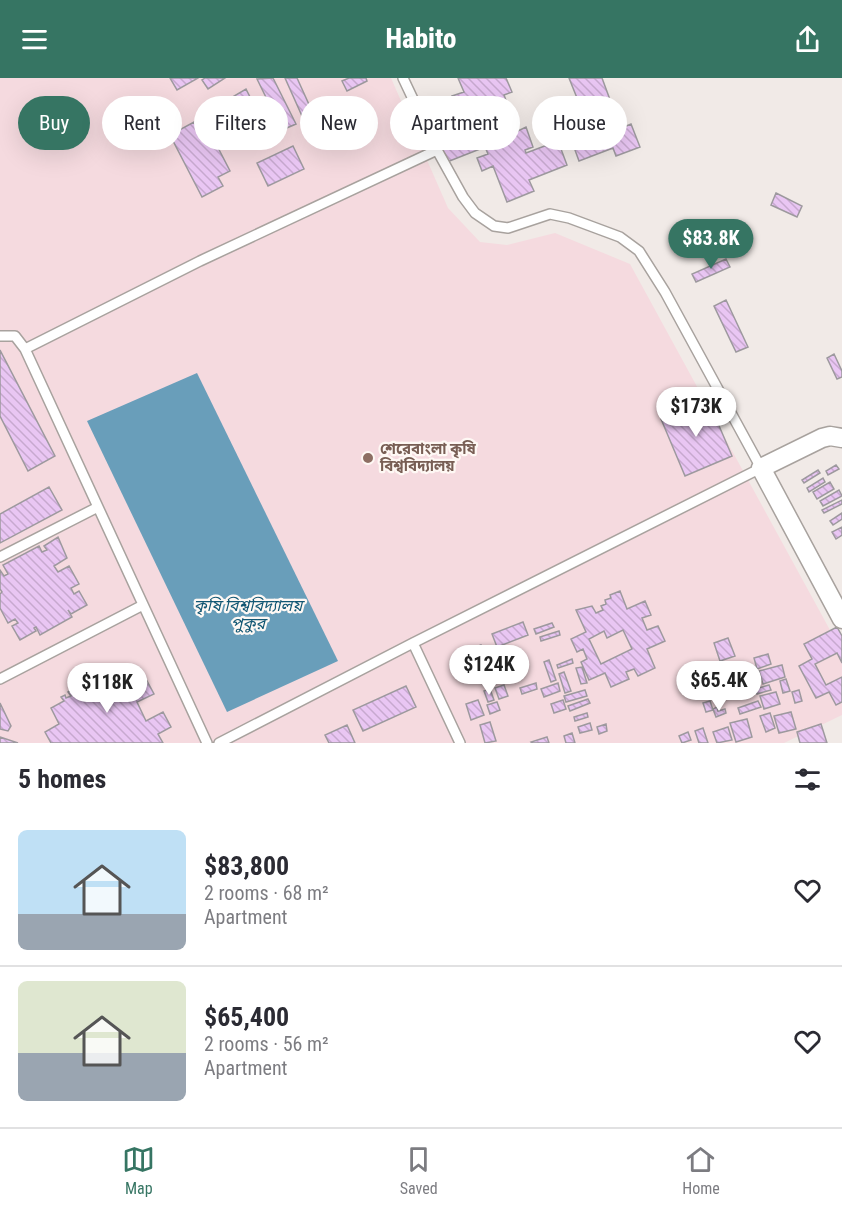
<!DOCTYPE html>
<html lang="en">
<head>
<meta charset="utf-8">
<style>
  :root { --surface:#fff; --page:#f2f2f3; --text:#2b2b33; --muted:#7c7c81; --line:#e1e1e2; --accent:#367563 }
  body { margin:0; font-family:"Roboto Condensed","Noto Sans Bengali",sans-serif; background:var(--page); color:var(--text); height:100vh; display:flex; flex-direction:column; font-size:22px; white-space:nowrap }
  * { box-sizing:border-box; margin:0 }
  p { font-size:20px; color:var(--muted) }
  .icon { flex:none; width:33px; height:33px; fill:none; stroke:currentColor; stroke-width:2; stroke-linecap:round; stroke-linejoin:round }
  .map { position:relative; height:665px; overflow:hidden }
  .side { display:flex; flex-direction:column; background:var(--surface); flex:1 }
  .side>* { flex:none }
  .banner { position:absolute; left:18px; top:18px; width:807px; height:54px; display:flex; gap:12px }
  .price { position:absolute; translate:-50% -51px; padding:0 14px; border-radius:21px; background:#fff; color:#222; font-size:20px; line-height:39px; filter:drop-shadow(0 2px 3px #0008) }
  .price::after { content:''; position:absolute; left:50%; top:36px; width:18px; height:14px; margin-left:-9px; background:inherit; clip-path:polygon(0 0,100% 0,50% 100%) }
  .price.on { background:var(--accent); color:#fff }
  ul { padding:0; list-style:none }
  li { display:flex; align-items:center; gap:18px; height:150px; padding:0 18px }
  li+li { border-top:2px solid var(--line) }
  li span { display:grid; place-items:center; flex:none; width:168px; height:120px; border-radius:9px; color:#555 }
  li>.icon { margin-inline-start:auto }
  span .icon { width:72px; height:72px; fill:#fffc; stroke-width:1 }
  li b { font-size:26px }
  h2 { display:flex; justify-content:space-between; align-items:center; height:72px; padding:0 18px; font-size:26px }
  .chip { padding:0 21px; border-radius:27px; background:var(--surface); box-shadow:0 6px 24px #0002; font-size:21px; line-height:54px }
  .chip.on { background:var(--accent); color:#fff }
  header { display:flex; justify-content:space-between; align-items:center; height:78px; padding:0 18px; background:var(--accent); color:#fff; font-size:27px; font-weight:800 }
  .tab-bar { display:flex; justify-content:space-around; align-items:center; height:84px; border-top:2px solid var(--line); background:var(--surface); font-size:16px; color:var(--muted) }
  .tab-bar a { display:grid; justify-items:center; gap:3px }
  .tab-bar .on { color:var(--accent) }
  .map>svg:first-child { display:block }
</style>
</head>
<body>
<header><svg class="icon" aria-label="menu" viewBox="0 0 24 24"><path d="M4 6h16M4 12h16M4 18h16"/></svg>Habito<svg class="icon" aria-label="share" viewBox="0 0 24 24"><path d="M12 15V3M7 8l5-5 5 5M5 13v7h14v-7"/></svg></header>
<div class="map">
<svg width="842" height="665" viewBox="0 0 842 665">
  <defs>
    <pattern id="building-back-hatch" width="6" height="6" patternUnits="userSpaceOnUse" patternTransform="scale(1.5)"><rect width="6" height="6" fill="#e9c6f3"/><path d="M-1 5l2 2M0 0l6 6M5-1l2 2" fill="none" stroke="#c7a9cf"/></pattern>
  </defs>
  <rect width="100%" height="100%" fill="#f1eae7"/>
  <path fill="#f5dadf" d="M0,0H391L448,130L480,164L507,167L555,155L630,186L842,574V637L784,665H0Z"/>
  <path fill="#699eba" d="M197,295L338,583L227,634L87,343Z"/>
  <path fill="url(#building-back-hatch)" stroke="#9d999e" stroke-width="1.5" fill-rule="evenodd" d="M170,0H198L177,12Z
    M205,0H225L208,11L202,2Z
    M273,0L296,46L282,52L257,1Z
    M285,0H297L316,42L306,47Z
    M349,0H366L367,3L347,13L342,3Z
    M458,0H506L512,14L504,17L518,53L526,49L533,69L525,72L526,75L558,63L567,87L529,102L534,113L507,124L493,88L482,93L477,80L488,76L485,69L447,84L434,50L472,35L467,22L456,26L452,18L464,14Z
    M569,0H602L616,38L621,36L624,43L615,46L617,52L631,46L640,69L616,78L613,70L579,83L571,61L585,56L577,37L583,35Z
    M246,11L264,47L223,68L207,34Z
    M194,44L205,65L213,60L230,93L218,99L223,108L202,119L170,57Z
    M293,68L304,91L268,108L257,85Z
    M776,115L802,128L797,139L771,127Z
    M726,181L730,189L696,204L692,196Z
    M726,222L748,269L736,274L714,228Z
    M0,272L55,378L28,393L0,338Z
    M834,276L842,293V299L837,301L827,280Z
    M708,322L732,378L685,398L661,341Z
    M836,387L839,391L828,397L826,393Z
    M818,392L820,395L804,405L802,402Z
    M823,400L825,404L809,414L807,410Z
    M830,404L834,411L817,421L813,414Z
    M49,409L62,432L0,465V436Z
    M839,412L842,418L823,428L820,423Z
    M842,422V426L824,435L822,432Z
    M842,435V441L833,447L830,443Z
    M842,449V457L836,461L832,454Z
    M58,459L67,480L54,488L58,494L69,488L79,506L71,510L74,516L79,513L87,527L71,536L68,532L72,539L40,557L36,549L34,550L36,553L20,562L12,548L18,545L15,541L8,545L0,530V516L2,514L0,511V492L4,498L8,496L3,487L39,468L42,474L47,472L44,468Z
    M620,513L627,531L645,523L651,537L642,540L647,552L658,548L665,563L647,571L655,590L638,598L634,591L626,594L629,601L611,609L605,595L589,602L581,584L587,581L583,571L577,574L571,561L586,554L576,532L592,528L596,535L603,532L601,528L606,526L605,522L611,520L610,517ZM623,552L632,571L601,586L589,561L604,553L607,560Z
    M523,544L528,557L497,569L492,556Z
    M552,545L554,549L536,556L534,551Z
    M837,549L842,558V585L837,575L815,586L826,607L842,599V624L836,627L829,614L816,620L799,588L812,581L804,566Z
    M559,553L560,557L541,563L540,559Z
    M728,560L735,578L720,583L714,565Z
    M481,567L487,583L460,593L454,577Z
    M768,576L771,586L757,591L754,580Z
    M572,581L573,585L558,590L557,587Z
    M549,582L556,602L551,604L544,584Z
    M782,587L785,599L763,606L759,593Z
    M582,589L587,605L581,606L576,590Z
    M112,591L116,596L126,591L136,609L147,603L154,616L137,624L146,643L163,634L171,649L158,656L163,665H51L45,654L59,646L51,630L64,623L61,619L65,617L66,620L71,618L68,614L73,611L76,616L80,615L77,608L83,605L85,610L88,609L86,604L93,600L95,606L98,605L95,599L101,597L104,604L108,602L105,595Z
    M564,594L571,613L565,615L559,596Z
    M786,601L790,613L783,615L780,603Z
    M536,605L537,611L522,616L520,610Z
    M558,605L560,613L544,619L541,611Z
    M504,607L508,618L499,621L495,610Z
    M704,607L707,619L699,621L696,609Z
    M769,607L771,612L757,616L755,611Z
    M406,608L416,629L363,653L353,632Z
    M490,611L494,622L488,624L484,613Z
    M585,612L587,618L566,624L564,618Z
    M799,612L802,623L795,625L792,614Z
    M776,614L780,626L764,631L760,618Z
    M588,621L590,625L570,633L568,628Z
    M478,622L484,637L471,642L466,626Z
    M563,622L566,631L554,635L551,626Z
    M710,623L713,632L706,634L703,625Z
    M758,623L761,629L740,636L738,630Z
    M497,624L500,632L490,636L487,627Z
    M0,625L11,648L8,653L0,651Z
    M717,629L718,633L725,631L726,635L716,639L713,631Z
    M791,634L796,651L779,655L774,638Z
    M587,635L588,639L575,643L574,639Z
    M770,635L775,650L766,654L760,638Z
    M747,641L752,659L736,664L730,645Z
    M490,644L496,663L485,665L480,647Z
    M590,645L592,652L580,655L578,649Z
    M606,646L607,653L599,656L597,649Z
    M821,646L827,665H800L797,654Z
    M347,647L355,665H329L325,657Z
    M728,649L732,662L717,665L713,654Z
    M703,650L708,665H699L695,653Z
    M688,654L691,662L682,665L679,658Z
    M572,655L575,665H566L564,658Z
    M0,659L18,665H0Z
    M547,659L549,665H532L531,664Z"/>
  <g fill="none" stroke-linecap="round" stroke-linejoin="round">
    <defs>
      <path id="lane" d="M0,258H15L25,271L200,183L437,72
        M25,271L207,665
        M0,479L98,429
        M413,565L460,665
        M0,601L143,527
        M219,665L413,565L761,390L665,214L639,173L620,159L569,140L550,136L508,150L494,148L475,135L463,119L437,72L403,0"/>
      <path id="street" d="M842,360L830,358L822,360L761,390L842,541"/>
    </defs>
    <use href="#lane" stroke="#a8a29e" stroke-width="12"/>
    <use href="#street" stroke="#a8a29e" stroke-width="21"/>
    <use href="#lane" stroke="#fff" stroke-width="9"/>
    <use href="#street" stroke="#fff" stroke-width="18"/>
  </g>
  <circle fill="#8d6e63" stroke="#fef8f4" stroke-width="2" cx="368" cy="380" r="6"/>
  <g text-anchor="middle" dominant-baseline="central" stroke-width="4.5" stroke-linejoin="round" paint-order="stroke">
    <g font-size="15" font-weight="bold" fill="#785e54" stroke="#fef8f4" text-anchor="start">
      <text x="380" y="371">শেরেবাংলা কৃষি<tspan x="380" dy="17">বিশ্ববিদ্যালয়</tspan></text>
    </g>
    <g font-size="16" font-style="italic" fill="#115673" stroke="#fef8f4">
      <text x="248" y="527">কৃষি বিশ্ববিদ্যালয়<tspan x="248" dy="18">পুকুর</tspan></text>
    </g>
  </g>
</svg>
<b class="price on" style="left:711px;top:192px">$83.8K</b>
<b class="price" style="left:696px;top:360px">$173K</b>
<b class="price" style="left:489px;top:618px">$124K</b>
<b class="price" style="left:719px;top:634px">$65.4K</b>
<b class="price" style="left:107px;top:636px">$118K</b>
<div class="banner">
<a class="chip on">Buy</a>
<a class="chip">Rent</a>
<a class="chip">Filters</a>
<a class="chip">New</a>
<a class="chip">Apartment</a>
<a class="chip">House</a>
</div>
</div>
<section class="side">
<h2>5 homes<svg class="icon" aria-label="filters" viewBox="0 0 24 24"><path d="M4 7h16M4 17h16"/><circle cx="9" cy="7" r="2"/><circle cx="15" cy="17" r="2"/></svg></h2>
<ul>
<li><span style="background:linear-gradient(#bfe0f5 70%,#9aa5b1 0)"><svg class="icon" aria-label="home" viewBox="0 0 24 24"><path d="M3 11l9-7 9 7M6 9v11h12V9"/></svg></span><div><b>$83,800</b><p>2 rooms · 68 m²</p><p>Apartment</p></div><svg class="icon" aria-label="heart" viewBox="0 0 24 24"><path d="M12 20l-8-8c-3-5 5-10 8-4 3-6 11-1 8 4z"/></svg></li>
<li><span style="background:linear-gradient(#dfe7d0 60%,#9aa5b1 0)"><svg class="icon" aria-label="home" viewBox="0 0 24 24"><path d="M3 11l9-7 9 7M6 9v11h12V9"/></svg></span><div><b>$65,400</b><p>2 rooms · 56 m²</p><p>Apartment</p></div><svg class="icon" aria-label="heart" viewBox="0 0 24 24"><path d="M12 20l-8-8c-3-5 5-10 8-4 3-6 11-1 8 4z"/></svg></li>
</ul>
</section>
<nav class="tab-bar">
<a class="on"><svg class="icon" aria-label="map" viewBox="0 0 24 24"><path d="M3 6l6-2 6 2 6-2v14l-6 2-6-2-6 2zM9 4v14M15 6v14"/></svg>Map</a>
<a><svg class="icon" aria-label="saved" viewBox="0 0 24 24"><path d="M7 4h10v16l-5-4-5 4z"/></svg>Saved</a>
<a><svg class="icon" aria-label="home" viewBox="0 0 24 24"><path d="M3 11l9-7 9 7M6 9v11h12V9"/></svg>Home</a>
</nav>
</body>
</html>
